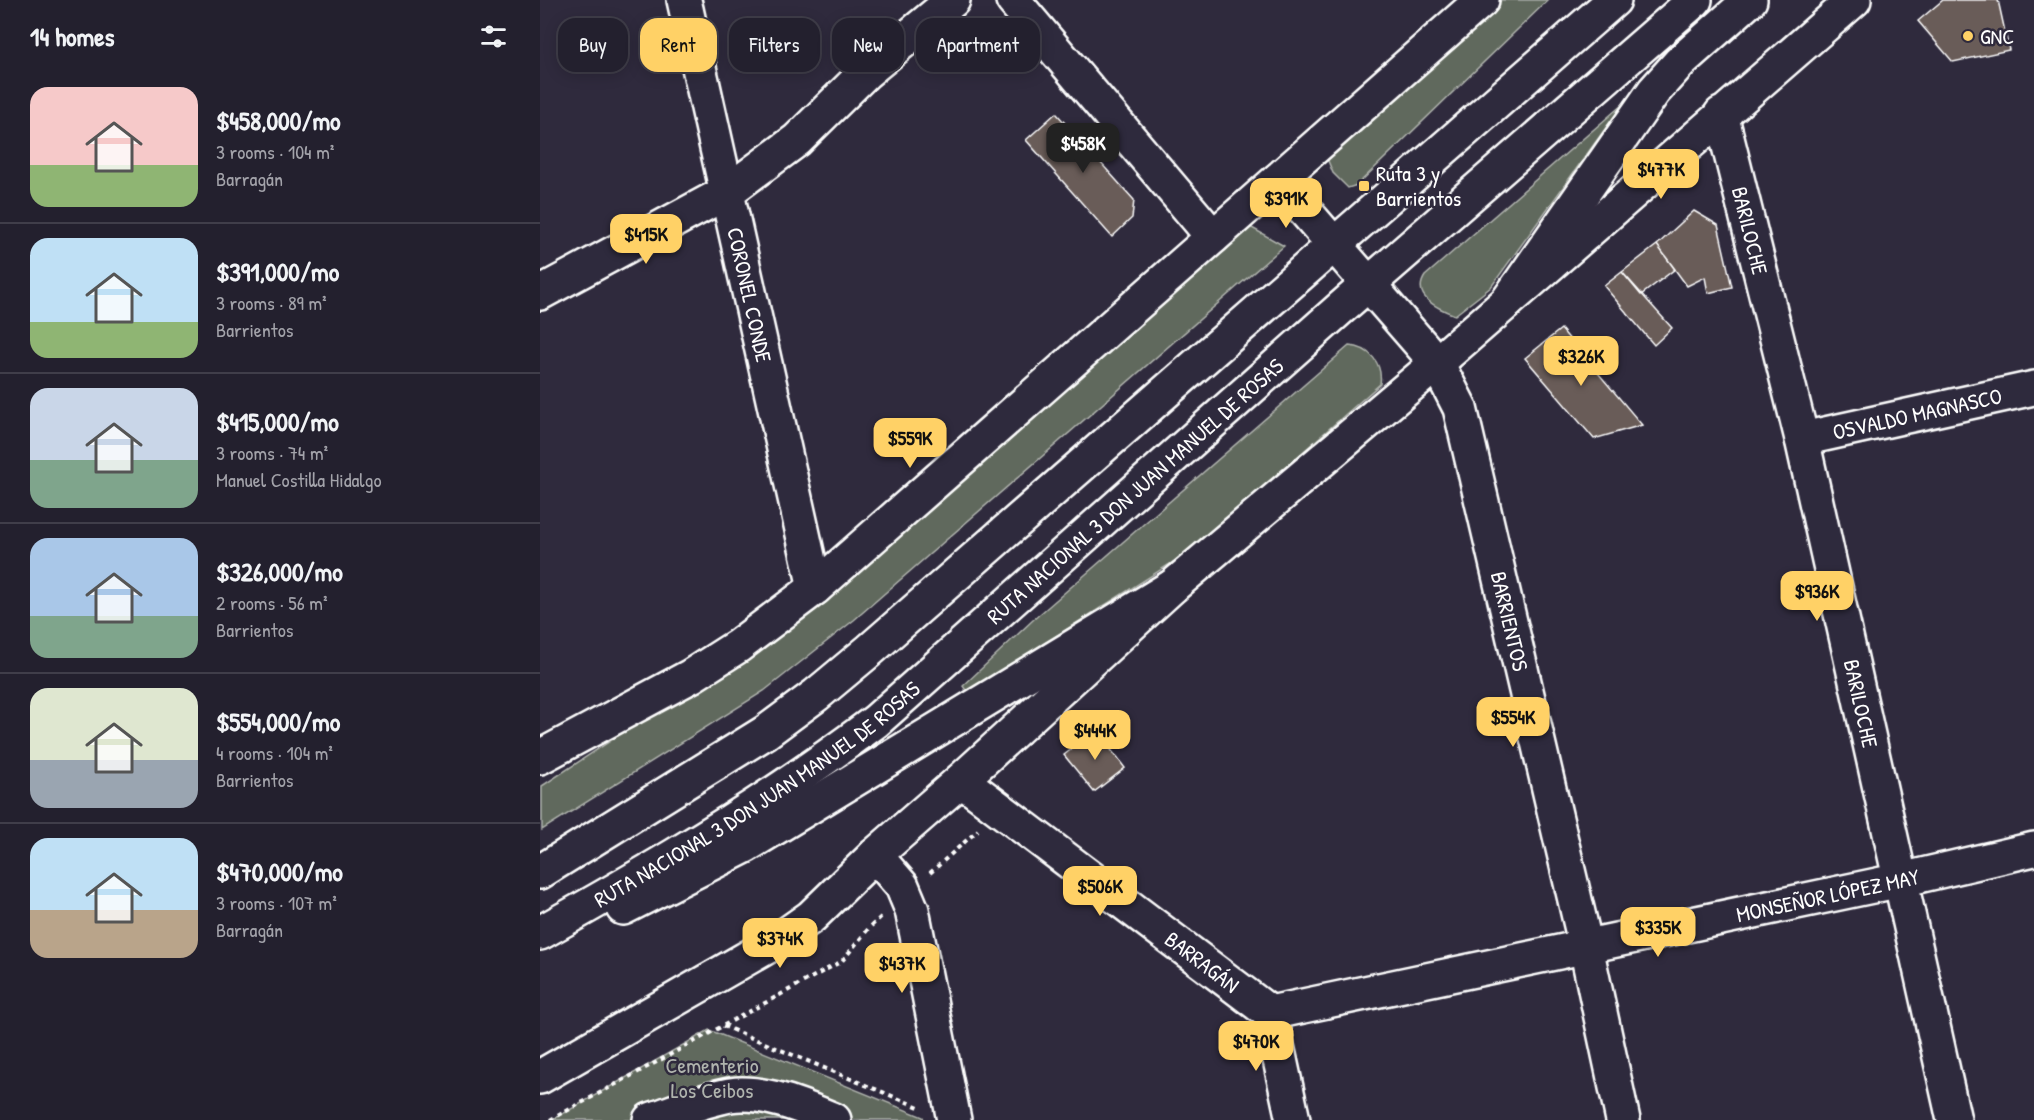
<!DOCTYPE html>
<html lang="en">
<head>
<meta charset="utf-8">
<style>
  :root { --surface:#23202e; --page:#2f2d3a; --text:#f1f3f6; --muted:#a3a3aa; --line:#403e4a; --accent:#ffd166 }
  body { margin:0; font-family:"Patrick Hand",sans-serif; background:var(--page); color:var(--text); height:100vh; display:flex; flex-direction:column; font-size:22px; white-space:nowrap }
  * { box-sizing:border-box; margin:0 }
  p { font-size:20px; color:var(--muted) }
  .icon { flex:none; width:33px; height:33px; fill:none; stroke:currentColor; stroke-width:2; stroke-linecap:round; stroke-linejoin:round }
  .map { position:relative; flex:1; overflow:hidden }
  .drawer { display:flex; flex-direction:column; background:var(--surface); width:540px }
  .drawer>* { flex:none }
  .top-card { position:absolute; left:18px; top:18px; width:570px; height:54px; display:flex; gap:12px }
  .price { position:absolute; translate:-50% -51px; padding:0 14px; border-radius:12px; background:var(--accent); color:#111; font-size:20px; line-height:39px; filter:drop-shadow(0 2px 3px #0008) }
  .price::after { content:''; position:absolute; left:50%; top:36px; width:18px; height:14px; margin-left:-9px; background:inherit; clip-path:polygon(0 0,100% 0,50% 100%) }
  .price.active { background:#222; color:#fff }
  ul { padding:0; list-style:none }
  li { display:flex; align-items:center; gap:18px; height:150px; padding:0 30px }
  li+li { border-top:2px solid var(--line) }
  li span { display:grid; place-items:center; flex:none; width:168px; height:120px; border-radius:18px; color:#555 }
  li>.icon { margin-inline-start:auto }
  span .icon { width:72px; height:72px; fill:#fffc; stroke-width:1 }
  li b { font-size:26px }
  h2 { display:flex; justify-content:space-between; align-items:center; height:72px; padding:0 30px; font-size:26px }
  .chip { padding:0 21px; border-radius:18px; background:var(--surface); box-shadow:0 3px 15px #0003,0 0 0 2px var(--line); font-size:21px; line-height:54px }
  .chip.active { background:var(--accent); color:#111 }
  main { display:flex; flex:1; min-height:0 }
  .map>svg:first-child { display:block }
</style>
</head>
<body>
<main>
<section class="drawer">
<h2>14 homes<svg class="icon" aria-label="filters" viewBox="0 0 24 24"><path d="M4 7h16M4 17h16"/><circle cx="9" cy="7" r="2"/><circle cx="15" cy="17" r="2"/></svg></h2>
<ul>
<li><span style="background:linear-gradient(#f6c9c9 65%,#8fb573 0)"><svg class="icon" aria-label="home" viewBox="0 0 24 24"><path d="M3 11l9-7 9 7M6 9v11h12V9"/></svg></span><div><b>$458,000/mo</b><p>3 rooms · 104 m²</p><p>Barragán</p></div></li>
<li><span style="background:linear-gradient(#bfe0f5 70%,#8fb573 0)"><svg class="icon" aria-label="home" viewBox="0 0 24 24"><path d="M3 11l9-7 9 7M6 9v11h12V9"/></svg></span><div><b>$391,000/mo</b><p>3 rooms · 89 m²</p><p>Barrientos</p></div></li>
<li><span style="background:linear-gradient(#c9d6e8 60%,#7fa58c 0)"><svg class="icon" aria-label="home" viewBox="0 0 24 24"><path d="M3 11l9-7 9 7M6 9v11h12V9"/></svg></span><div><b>$415,000/mo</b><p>3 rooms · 74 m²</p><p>Manuel Costilla Hidalgo</p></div></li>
<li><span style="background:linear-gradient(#a9c7e8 65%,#7fa58c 0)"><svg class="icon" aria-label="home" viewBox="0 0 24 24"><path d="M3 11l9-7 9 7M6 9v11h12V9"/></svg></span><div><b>$326,000/mo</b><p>2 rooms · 56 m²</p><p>Barrientos</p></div></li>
<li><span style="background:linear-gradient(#dfe7d0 60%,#9aa5b1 0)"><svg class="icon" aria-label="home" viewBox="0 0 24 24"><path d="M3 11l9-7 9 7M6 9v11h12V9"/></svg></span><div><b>$554,000/mo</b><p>4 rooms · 104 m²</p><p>Barrientos</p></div></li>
<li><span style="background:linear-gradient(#bfe0f5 60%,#b9a48a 0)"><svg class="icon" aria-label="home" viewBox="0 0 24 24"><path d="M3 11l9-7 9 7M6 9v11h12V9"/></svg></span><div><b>$470,000/mo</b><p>3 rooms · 107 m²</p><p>Barragán</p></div></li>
</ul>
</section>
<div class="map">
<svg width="1494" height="1120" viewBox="0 0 1494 1120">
  <rect width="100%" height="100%" fill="#2f2a3d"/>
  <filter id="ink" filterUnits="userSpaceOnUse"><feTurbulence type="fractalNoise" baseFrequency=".0167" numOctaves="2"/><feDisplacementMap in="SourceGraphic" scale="12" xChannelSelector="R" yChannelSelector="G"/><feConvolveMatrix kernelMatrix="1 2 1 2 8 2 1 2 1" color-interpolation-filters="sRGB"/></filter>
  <g filter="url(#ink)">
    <path fill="#61695d" stroke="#b0b4ae" stroke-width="1.5" d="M957,0H1008L817,185L808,188L793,173L784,151Z
      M1083,104L951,287L915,315C899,309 871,297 885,276Z
      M703,223L744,246L314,620L224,691L2,830V786L205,652Z
      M809,346C830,347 843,364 840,384L649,552L427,692L423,686L493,620Z
      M169,1030L383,1117L384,1120H12Z"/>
    <path fill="#695b58" stroke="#fff" stroke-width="1.5" d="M1403,0H1458L1469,50L1413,62L1378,21Z
      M516,113L594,200L592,218L572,237L486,140Z
      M1154,211L1178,225L1192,287L1168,293L1165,277L1147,286L1117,245Z
      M1117,245L1135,269L1101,295L1082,272Z
      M1082,272L1132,328L1114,345L1064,286Z
      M1021,329L1102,425L1054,439L985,358Z
      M556,730L585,768L554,792L524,755Z"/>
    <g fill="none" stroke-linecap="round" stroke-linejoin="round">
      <defs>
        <g id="minor">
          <path id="s1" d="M144,0L275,588"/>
          <path d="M473,0L673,237"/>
          <path id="s2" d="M1181,114L1262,439L1414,1120"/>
          <path id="s3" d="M738,180L897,363L920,408L1046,947L1083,1120"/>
          <path d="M0,293L187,192L257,140L326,72L413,0"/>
          <path id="s4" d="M1262,439L1494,388"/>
          <path d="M0,757L151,676L198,646L275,588L942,0"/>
          <path id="s5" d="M421,780L730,1013L753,1120"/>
          <path d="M335,855L362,886L372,910L414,1120"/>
          <path id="s6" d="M730,1013L1361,880L1494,849"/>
          <path d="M0,1077L237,941L271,917L335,855L421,780L633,586L897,363L1314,0"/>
          <path d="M110,1120C136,1111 163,1100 190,1095C223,1090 264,1107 294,1120"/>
        </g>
        <g id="highway">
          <path d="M967,302L1114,91L1140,62L1210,0"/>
          <path d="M0,872L226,732L276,695L330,650L1074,0"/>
          <path d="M83,908L207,845L633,586"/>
          <path id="s7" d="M0,933C89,883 178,832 262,774C287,757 312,739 336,721L802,307L1155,0"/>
        </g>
      </defs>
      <use href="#minor" stroke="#fff" stroke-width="38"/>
      <use href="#highway" stroke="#fff" stroke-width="38"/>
      <path stroke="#fff" stroke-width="4" stroke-dasharray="4.5 4.5" stroke-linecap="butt" d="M390,873L438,830
        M183,1026L381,1108
        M10,1120L302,961L329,928L342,916"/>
      <use href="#minor" stroke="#2f2a3d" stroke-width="33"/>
      <use href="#highway" stroke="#2f2a3d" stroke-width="33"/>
    </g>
  </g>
  <g fill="#ffd166" stroke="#2f2a3d" stroke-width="2">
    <circle cx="1428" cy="36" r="6"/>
    <rect x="818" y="180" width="12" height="12" rx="3"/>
  </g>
  <g text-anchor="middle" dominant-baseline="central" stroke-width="5" stroke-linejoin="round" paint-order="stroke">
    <g font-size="22" fill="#fff" stroke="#2f2a3d" text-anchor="start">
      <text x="1440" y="36">GNC</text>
      <text x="836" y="173">Ruta 3 y<tspan x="836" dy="25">Barrientos</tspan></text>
    </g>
    <g font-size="22" fill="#fff" stroke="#2f2a3d">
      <text stroke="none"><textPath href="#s2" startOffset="120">BARILOCHE</textPath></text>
      <text stroke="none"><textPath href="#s1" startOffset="302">CORONEL CONDE</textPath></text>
      <text stroke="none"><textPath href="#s4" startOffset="118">OSVALDO MAGNASCO</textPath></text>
      <text stroke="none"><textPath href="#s7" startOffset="744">RUTA NACIONAL 3 DON JUAN MANUEL DE ROSAS</textPath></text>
      <text stroke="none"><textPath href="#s3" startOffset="512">BARRIENTOS</textPath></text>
      <text stroke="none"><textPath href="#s2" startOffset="606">BARILOCHE</textPath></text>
      <text stroke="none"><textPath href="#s7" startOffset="258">RUTA NACIONAL 3 DON JUAN MANUEL DE ROSAS</textPath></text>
      <text stroke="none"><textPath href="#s6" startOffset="570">MONSEÑOR LÓPEZ MAY</textPath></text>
      <text stroke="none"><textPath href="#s5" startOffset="302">BARRAGÁN</textPath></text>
    </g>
    <g font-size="22" fill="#b0b4ae" stroke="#2f2a3d">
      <text x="172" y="1065">Cementerio<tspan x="172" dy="25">Los Ceibos</tspan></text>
    </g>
  </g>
</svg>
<b class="price active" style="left:543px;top:174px">$458K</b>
<b class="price" style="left:1121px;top:200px">$477K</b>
<b class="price" style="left:746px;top:229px">$391K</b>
<b class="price" style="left:106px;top:265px">$415K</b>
<b class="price" style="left:1041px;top:387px">$326K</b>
<b class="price" style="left:370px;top:469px">$559K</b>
<b class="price" style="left:1277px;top:622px">$936K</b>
<b class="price" style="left:973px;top:748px">$554K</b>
<b class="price" style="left:555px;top:761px">$444K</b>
<b class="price" style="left:560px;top:917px">$506K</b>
<b class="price" style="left:1118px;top:958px">$335K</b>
<b class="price" style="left:240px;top:969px">$374K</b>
<b class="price" style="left:362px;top:994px">$437K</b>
<b class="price" style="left:716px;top:1072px">$470K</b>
<div class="top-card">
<a class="chip">Buy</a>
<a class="chip active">Rent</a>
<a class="chip">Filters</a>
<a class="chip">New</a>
<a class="chip">Apartment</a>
</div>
</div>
</main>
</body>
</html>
